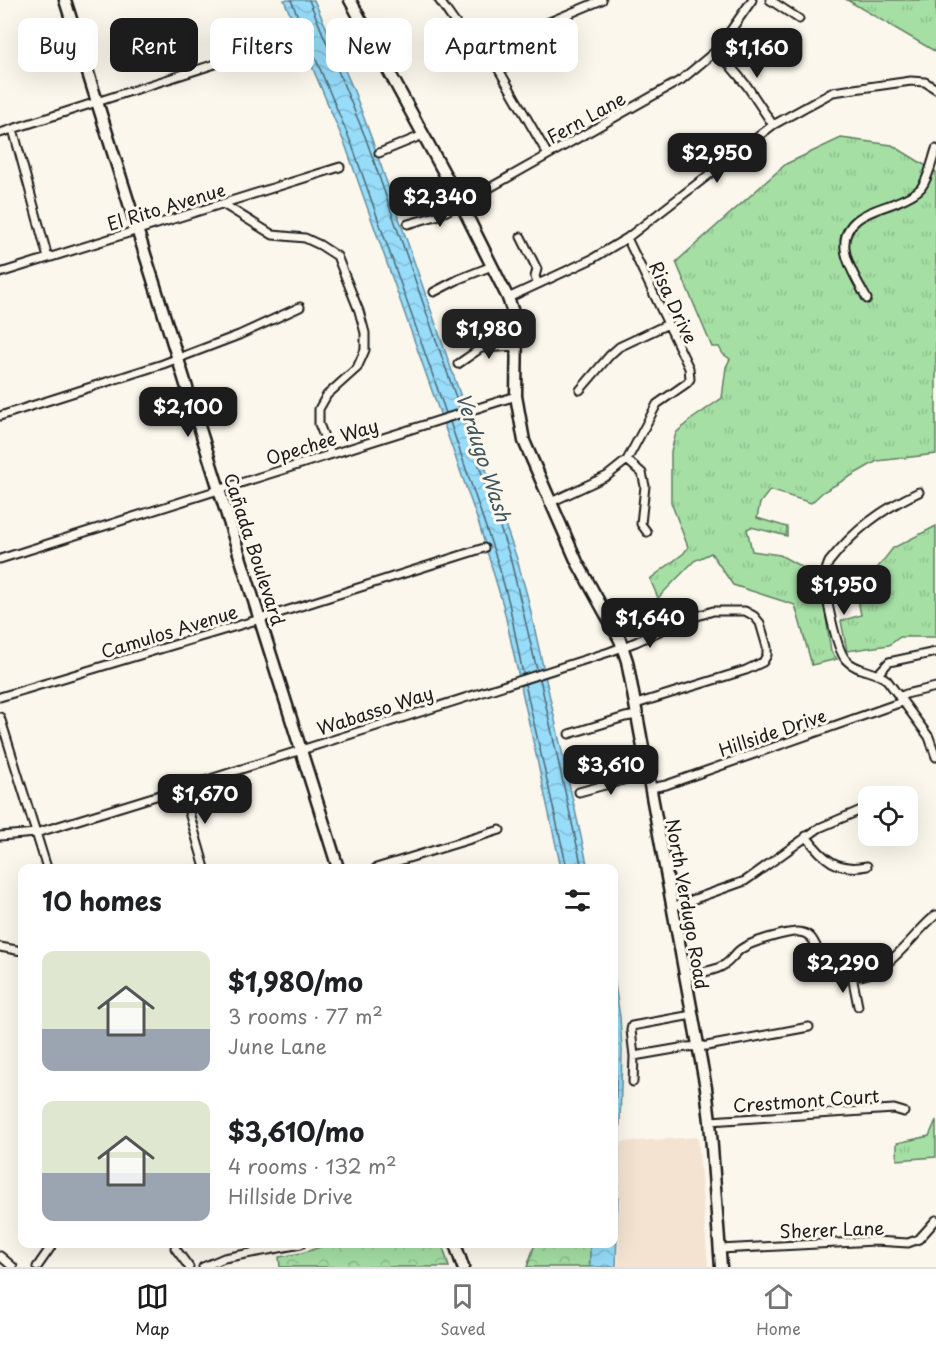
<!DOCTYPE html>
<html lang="en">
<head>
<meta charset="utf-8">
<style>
  :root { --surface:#fff; --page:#f6f6f6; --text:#202124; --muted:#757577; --line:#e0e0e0; --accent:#1c1c1c }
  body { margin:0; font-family:"Playpen Sans",sans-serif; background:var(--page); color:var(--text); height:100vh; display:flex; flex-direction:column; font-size:22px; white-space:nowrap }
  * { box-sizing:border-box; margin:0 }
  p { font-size:20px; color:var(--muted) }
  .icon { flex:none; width:33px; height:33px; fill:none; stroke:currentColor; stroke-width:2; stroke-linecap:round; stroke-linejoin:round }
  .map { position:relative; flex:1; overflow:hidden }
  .side { position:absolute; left:18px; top:864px; width:600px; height:384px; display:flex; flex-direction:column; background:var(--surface); border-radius:12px; box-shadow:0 6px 24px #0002 }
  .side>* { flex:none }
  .top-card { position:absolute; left:18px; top:18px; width:600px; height:54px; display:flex; gap:12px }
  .controls { position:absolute; left:858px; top:786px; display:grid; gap:12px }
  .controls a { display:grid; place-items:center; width:60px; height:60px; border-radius:12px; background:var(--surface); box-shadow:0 6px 24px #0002; font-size:30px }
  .price { position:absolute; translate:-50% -51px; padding:0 14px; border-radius:12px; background:var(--accent); color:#fff; font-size:20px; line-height:39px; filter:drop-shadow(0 2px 3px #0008) }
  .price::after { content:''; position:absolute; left:50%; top:36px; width:18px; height:14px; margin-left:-9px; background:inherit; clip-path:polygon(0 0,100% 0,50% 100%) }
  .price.selected { background:#222; color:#fff }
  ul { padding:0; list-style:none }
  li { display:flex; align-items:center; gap:18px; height:150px; padding:0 24px }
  li span { display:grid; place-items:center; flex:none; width:168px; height:120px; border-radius:12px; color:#555 }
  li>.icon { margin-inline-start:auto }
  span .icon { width:72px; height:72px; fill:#fffc; stroke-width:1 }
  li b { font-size:26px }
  h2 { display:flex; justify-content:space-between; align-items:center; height:72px; padding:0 24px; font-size:26px }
  .tag { padding:0 21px; border-radius:12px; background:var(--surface); box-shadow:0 6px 24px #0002; font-size:21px; line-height:54px }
  .tag.selected { background:var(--accent); color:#fff }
  .tabs { display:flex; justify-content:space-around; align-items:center; height:84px; border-top:2px solid var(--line); background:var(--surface); font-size:16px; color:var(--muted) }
  .tabs a { display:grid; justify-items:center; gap:3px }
  .tabs .selected { color:var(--accent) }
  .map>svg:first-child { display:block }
</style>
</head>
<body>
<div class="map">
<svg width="936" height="1267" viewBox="0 0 936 1267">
  <defs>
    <pattern id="grass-tufts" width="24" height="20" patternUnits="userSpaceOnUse" patternTransform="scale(1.5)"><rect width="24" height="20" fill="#a5dfa4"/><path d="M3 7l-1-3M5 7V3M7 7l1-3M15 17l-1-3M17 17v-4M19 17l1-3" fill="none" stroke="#8dbf8d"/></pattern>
    <pattern id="park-crowns" width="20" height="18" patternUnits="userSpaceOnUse" patternTransform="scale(1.5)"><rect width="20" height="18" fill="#a5dfa4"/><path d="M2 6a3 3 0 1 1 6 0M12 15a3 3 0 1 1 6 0" fill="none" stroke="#8dbf8d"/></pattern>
    <pattern id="water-waves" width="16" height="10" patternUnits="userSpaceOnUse" patternTransform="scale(1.5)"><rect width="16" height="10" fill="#97dcf9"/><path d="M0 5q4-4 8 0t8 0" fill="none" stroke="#82bcd5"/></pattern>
  </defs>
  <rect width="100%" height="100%" fill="#fbf7ec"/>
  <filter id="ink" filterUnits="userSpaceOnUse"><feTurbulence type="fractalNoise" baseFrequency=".0167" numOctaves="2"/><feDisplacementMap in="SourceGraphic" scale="12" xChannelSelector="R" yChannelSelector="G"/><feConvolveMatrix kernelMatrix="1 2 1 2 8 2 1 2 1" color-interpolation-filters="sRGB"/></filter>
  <g filter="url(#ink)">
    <path fill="#f4e3d1" d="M698,1137L708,1267H618L621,1142Z"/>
    <path fill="url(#grass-tufts)" stroke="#607e60" stroke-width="1.5" d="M847,0H936V52Z
      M841,138L892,145L936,172V454L877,461L823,492L811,503L770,490L760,503L757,518L787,527V536L751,527L747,529L752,551L780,555L820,577L831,651L837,659L812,665L795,605L733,585L711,553L694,561L658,598L650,579L684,553L688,547L671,502V451L676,433L689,421L722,398L726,367L730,359L723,354L719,347H712L676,262L786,164Z
      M936,526V637H900L889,645L847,651L841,621L861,615L857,594L893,548Z
      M936,1120V1157L897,1160V1143L929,1136Z"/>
    <path fill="url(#park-crowns)" stroke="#607e60" stroke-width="1.5" d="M330,1244H442L449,1267H280L279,1257L302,1253Z
      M535,1244H590V1267H527Z"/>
    <path fill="url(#water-waves)" stroke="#668fa1" stroke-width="1.5" d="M284,0H314L354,91L371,137L516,556L527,595L588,868H561L503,605L479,524L346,147Z
      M614,977L620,1017L622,1050L616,1267H590V1244H614Z"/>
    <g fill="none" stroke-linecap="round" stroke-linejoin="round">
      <path stroke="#4d6974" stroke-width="1.5" d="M291,0L352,145L446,413
        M309,0L366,139L460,409
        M463,418L510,557L537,670
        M450,422L498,563L509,603L523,674
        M540,679L582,868
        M525,684L567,868
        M614,1017L616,1079L614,1153"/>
      <defs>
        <path id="street" d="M439,0C460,28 457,36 496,44
          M770,0L799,19
          M496,44L495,63L548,155
          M496,44L602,0
          M717,50L747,86L773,125
          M13,129L48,258
          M0,133L287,41
          M379,153L423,135
          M223,204L273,235L305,238L320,245L337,256L359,311L365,333V350L357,368L327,395L319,409V424L331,454
          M408,224L436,216L461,204L681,80L717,50L752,0
          M521,237L537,269L535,277L538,284
          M0,273L340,167
          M434,292L459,279L492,266
          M508,298L592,259L627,238L773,125L833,92L911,81L925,82L936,89
          M867,299C855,276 829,241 858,219C867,212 881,208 892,204C901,200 914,196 921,188C929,178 932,161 936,149
          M458,364L481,348L517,346
          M580,390L610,355L619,347L668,324
          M0,416L163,364L239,335L300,307
          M627,460L642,473L645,486L641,524L647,532
          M919,492C882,509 854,530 829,562C827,566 826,570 825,575C824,591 836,649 846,660C857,672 875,670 887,680L929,737L936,757
          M549,503L607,476L627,460L657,404L687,383L690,379L689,368L627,238
          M0,559L516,396
          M878,674L889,662L936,652
          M0,697L260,619L484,548
          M899,697L906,694L936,687
          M0,717L47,868
          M569,734L625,717L638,715
          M182,788L205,868
          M651,788L666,785L902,702
          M579,792L649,773
          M0,836L36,833L182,788L609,652L636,642L679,622L713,611H745L754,616L760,623L767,647V655L763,662L746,670L636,704
          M806,836C823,859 837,872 867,866
          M376,868L500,830
          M672,907L745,881L819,828L861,810
          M0,947L22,951
          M684,975C697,973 713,972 724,965C731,961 734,954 741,949C751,942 785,932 797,932C824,932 811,968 844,975C884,985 909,936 936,915
          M852,976L858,1006
          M634,1056L631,1030L632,1026L692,1015
          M633,1082L634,1056L686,1047L707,1046L809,1027
          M710,1121L894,1109L904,1112
          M176,1244L175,1248L189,1267
          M720,1249L875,1241L908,1243L919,1239L936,1220
          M0,1256L13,1267
          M37,1267L53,1244
          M203,1267L224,1258L301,1244"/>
        <path id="secondary" d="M65,0L338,868
          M350,0L461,204L508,298L517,324L516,396L524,441L577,562L620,640L627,661L706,1088L710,1121L721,1267
          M455,1244L463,1267"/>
      </defs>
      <use href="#street" stroke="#1c1c1c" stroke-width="11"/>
      <use href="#secondary" stroke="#1c1c1c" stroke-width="15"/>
      <use href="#street" stroke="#fbf7ec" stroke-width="7"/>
      <use href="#secondary" stroke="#fbf7ec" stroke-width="10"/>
    </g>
  </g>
  <g text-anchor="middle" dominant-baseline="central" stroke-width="6" stroke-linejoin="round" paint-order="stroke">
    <g font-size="18" fill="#1c1c1c" stroke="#fbf7ec">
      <text transform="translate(586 117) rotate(-29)">Fern Lane</text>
      <text transform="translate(166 206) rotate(-17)">El Rito Avenue</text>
      <text transform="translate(674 302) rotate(65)">Risa Drive</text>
      <text transform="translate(322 441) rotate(-17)">Opechee Way</text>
      <text transform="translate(255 549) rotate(72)">Cañada Boulevard</text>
      <text transform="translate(169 631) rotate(-17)">Camulos Avenue</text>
      <text transform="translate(375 710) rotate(-18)">Wabasso Way</text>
      <text transform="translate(772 732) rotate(-19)">Hillside Drive</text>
      <text transform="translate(688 904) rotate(80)">North Verdugo Road</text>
      <text transform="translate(806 1100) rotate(-4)">Crestmont Court</text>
      <text transform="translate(832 1229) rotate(-2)">Sherer Lane</text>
    </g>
    <g font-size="20" font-style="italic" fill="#41565e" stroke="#fbf7ec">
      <text transform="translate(484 457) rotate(72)">Verdugo Wash</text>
    </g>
  </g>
</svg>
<div class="controls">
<a><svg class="icon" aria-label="locate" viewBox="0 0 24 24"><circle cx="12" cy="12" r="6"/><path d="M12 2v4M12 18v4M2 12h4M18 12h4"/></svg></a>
</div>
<b class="price" style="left:757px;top:79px">$1,160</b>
<b class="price" style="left:717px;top:184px">$2,950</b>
<b class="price" style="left:440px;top:228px">$2,340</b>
<b class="price selected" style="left:489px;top:360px">$1,980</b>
<b class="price" style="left:188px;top:438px">$2,100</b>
<b class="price" style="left:844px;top:616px">$1,950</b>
<b class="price" style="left:650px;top:649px">$1,640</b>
<b class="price" style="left:611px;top:796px">$3,610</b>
<b class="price" style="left:205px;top:825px">$1,670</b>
<b class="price" style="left:843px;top:994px">$2,290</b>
<div class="top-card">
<a class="tag">Buy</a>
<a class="tag selected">Rent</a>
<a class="tag">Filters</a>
<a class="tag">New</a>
<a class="tag">Apartment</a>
</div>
<section class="side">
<h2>10 homes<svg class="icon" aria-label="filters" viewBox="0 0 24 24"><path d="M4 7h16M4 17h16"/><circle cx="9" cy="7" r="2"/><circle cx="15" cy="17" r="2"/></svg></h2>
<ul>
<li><span style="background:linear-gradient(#dfe7d0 65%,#9aa5b1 0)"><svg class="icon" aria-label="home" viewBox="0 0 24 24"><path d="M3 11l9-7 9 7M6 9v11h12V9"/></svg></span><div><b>$1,980/mo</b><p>3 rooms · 77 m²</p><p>June Lane</p></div></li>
<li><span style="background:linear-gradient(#dfe7d0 60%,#9aa5b1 0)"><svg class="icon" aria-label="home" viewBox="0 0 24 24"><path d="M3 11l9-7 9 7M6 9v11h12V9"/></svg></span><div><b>$3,610/mo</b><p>4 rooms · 132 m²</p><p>Hillside Drive</p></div></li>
</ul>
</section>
</div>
<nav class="tabs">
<a class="selected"><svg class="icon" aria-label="map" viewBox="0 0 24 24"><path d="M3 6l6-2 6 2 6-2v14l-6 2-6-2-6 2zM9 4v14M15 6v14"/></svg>Map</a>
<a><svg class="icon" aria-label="saved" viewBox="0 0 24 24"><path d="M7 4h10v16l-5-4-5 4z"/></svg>Saved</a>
<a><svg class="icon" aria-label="home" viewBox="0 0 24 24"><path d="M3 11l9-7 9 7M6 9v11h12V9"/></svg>Home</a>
</nav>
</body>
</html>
